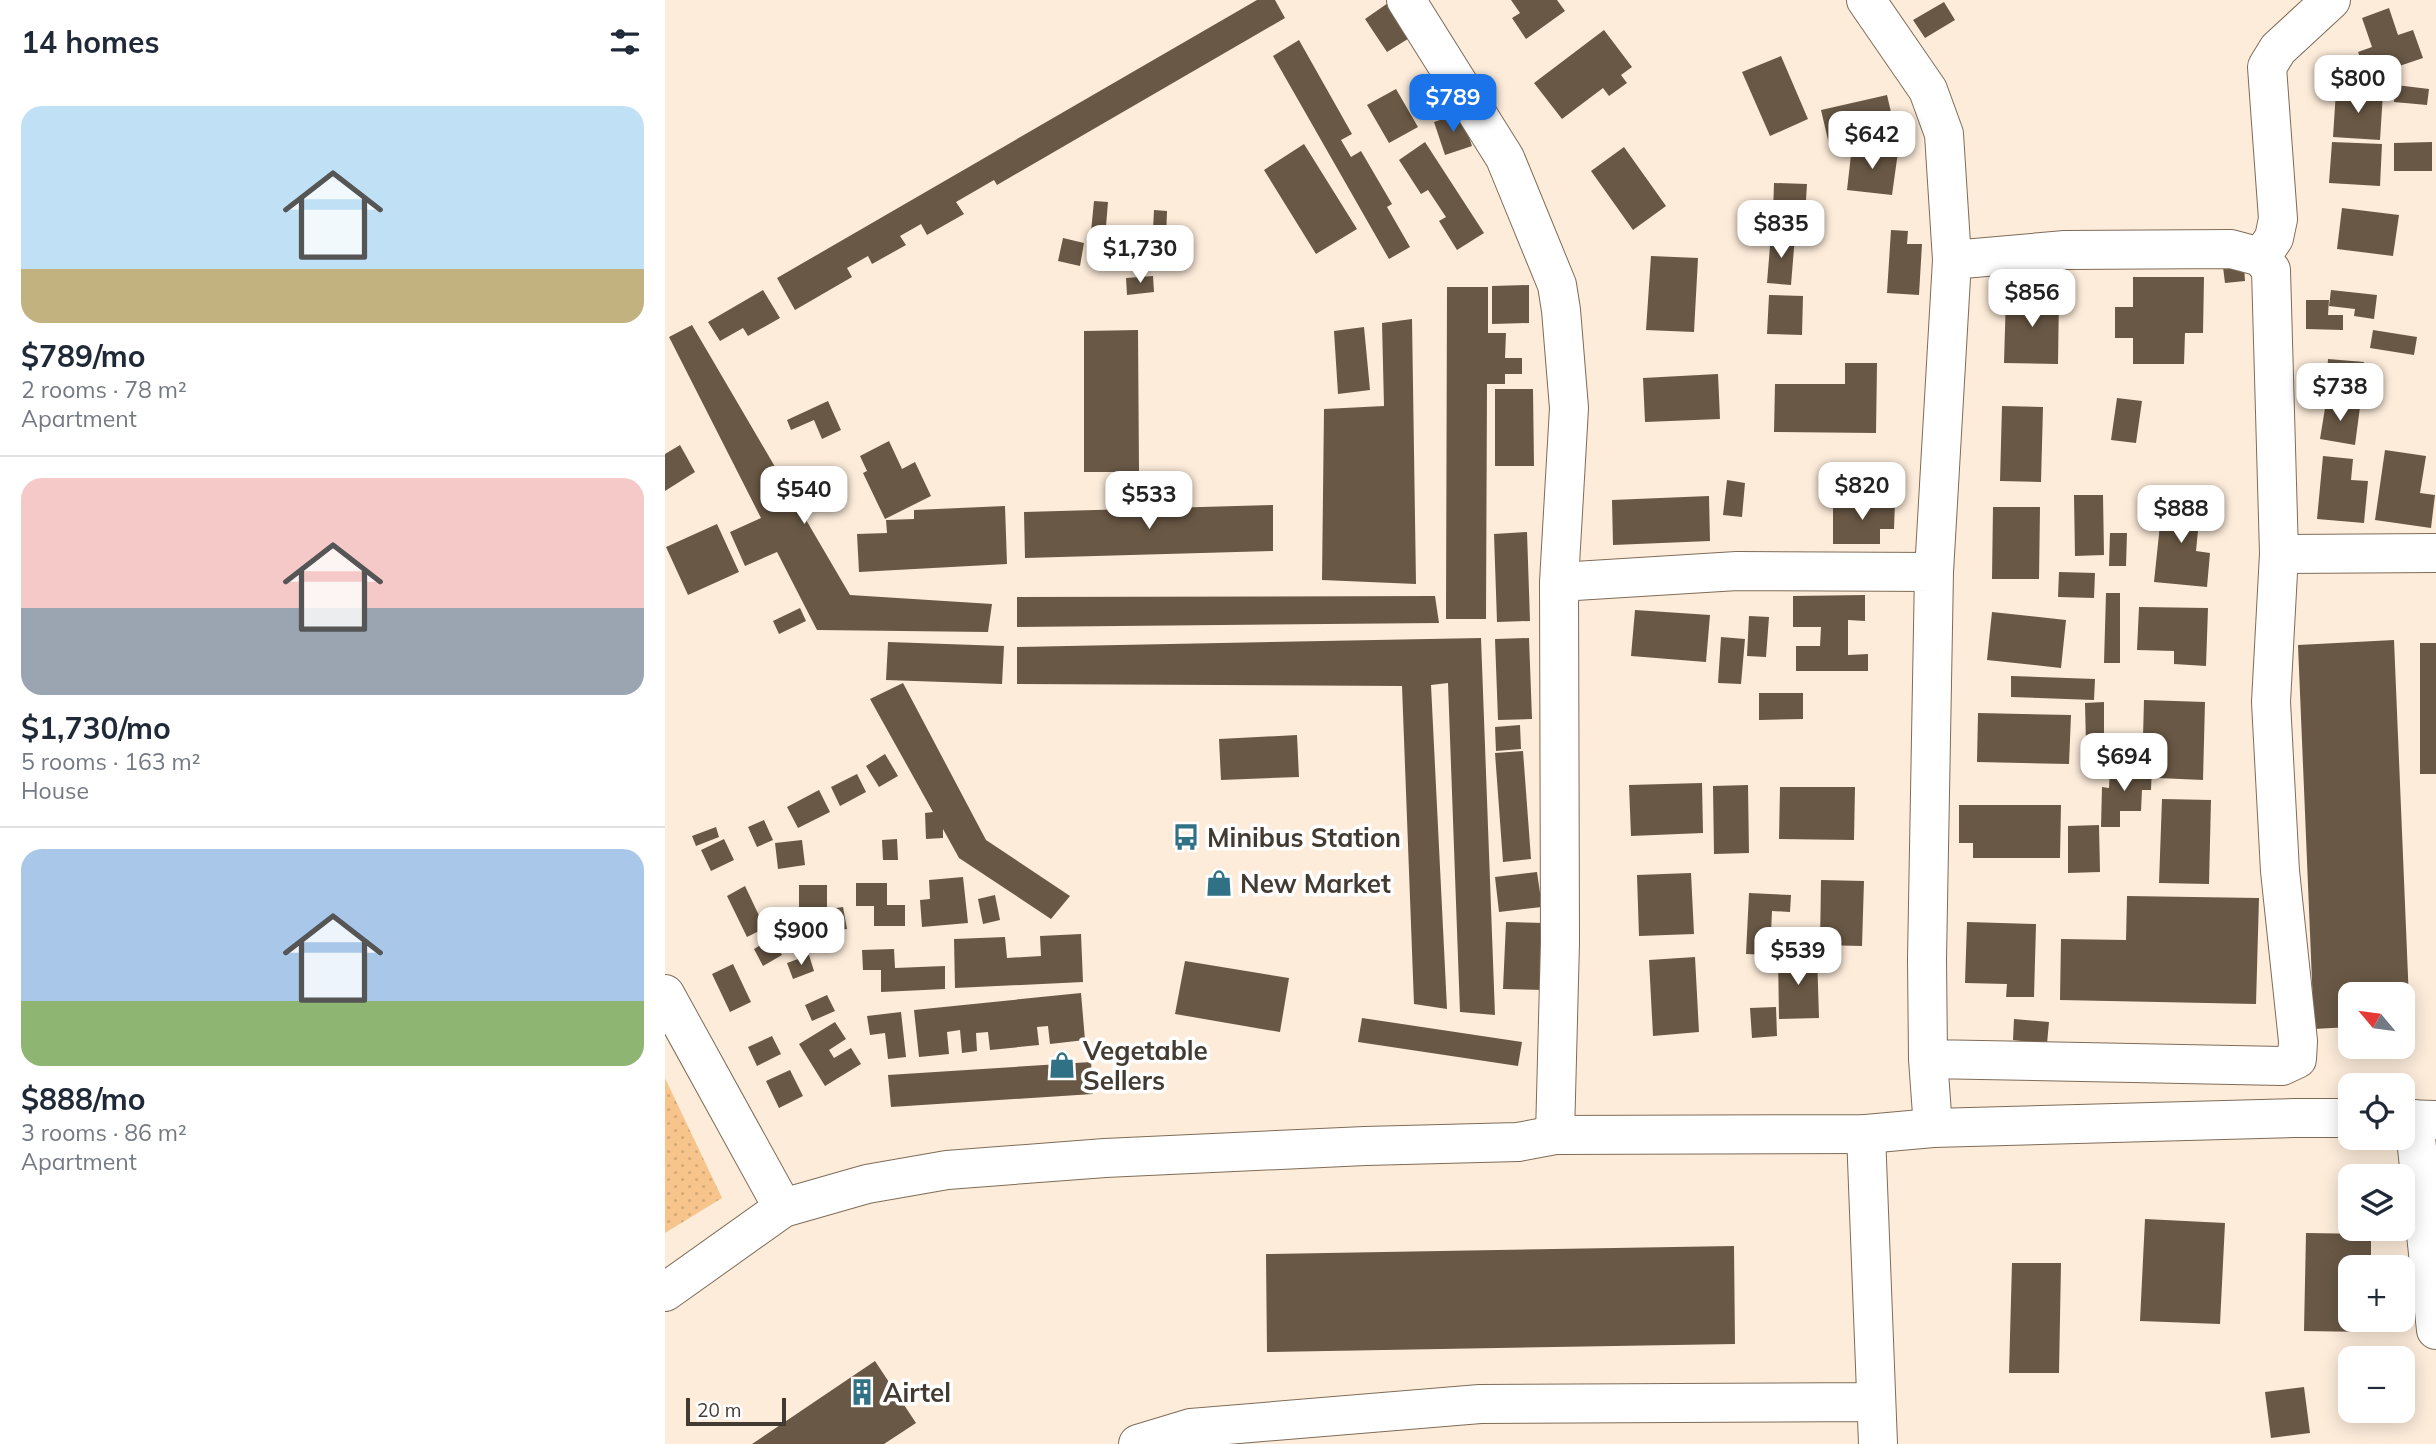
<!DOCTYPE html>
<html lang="en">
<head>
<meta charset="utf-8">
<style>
  :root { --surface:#fff; --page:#f2f2f3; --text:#1f2937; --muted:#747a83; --line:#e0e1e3; --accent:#1a73e8 }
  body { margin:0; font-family:Mulish,sans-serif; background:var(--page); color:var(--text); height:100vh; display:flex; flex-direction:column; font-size:26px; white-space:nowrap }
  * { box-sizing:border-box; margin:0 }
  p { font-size:23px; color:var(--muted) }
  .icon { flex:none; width:38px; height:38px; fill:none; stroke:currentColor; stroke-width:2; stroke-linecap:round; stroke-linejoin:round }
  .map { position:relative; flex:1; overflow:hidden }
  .details { display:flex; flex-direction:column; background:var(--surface); width:665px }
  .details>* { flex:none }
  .needle { width:46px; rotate:299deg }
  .controls { position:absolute; left:1673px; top:982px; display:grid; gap:14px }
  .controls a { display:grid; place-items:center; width:77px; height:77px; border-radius:14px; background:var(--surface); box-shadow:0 4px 18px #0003; font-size:35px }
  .scale { position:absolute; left:21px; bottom:18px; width:100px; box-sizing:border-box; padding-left:7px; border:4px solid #433b32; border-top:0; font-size:19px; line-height:24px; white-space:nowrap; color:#433b32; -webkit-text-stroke:5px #fff; paint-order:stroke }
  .price { position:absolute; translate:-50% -60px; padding:0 16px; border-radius:14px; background:#fff; color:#222; font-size:23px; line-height:46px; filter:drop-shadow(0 2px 4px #0008) }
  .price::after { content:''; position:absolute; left:50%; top:42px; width:21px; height:16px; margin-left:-10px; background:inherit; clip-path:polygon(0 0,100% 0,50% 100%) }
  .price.on { background:var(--accent); color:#fff }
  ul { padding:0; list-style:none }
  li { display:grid; align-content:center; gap:14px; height:371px; padding:0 21px }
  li+li { border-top:2px solid var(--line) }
  li span { display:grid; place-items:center; height:217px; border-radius:21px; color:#555 }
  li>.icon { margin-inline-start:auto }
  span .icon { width:126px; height:126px; fill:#fffc; stroke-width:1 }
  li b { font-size:30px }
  h2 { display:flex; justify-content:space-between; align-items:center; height:84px; padding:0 21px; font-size:30px }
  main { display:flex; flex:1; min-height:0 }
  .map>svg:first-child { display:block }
</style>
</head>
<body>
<main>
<section class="details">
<h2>14 homes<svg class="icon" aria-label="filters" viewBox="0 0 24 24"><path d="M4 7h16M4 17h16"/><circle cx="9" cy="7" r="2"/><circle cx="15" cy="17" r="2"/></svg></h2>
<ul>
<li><span style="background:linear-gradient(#bfe0f5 75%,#c2b280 0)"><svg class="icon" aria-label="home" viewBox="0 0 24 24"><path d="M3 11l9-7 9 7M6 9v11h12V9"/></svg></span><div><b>$789/mo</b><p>2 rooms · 78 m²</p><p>Apartment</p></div></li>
<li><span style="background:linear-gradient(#f6c9c9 60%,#9aa5b1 0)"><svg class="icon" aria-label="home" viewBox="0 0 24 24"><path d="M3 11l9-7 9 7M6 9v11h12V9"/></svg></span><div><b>$1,730/mo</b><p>5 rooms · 163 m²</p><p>House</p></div></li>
<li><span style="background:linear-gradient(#a9c7e8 70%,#8fb573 0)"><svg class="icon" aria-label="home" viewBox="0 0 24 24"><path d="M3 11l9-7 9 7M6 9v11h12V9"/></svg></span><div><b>$888/mo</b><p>3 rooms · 86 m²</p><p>Apartment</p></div></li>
</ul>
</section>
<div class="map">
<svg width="1771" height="1444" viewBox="0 0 1771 1444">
  <defs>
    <pattern id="grass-dots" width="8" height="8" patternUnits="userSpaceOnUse" patternTransform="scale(1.75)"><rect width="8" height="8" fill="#f7c58c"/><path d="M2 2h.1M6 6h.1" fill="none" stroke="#d5aa79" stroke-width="1.8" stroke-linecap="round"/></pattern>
  </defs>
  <rect width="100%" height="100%" fill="#fdecda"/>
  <path fill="url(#grass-dots)" d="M0,1078L57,1198L0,1233Z"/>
  <path fill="#695845" d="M592,0H610L620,18L332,185L329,180L291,202L299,214L262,235L256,224L235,236L241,245L207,264L203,256L182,268L187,277L130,310L112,278Z
    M846,0H892L900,11L861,39L847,18L855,13Z
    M1279,2L1290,20L1260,38L1248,20Z
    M723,3L746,37L722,52L700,19Z
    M1724,8L1733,35L1748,30L1758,58L1702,77L1693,52L1707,47L1697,18Z
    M939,30L967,67L956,75L962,83L944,96L938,88L897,119L869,83Z
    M634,40L687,134L676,140L686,157L696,151L727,204L722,207L745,247L724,259L608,56Z
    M1116,56L1143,119L1105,136L1077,72Z
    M1731,85L1764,89L1762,105L1729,102Z
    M731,89L753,127L724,143L702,105Z
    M1671,91L1718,93L1715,140L1668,137Z
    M1222,95L1230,129L1164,144L1156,110Z
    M796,113L807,146L780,155L769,122Z
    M760,142L819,233L792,250L774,221L781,217L763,190L756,194L734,160Z
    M1667,142L1717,144L1715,186L1664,183Z
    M1767,142V171H1729V143Z
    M639,144L692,229L651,254L599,170Z
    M1187,146L1233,152L1227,195L1182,190Z
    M959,147L1001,206L968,230L926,171Z
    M1109,183L1142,184L1140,216L1108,215Z
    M429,201L443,202L438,263L423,262Z
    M1677,208L1734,215L1728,256L1672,249Z
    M489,210L502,211L500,269L486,268Z
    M1226,230L1243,231L1242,244H1257L1254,295L1222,293Z
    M1106,234L1130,236L1126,285L1102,283Z
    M398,238L419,243L415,266L393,261Z
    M986,256L1033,258L1029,332L981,330Z
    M1579,265L1580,281L1560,283L1558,267Z
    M488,276L489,292L462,295L461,278Z
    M1468,277H1539L1538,333H1520L1519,364H1468V338H1450V307H1468Z
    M864,285V323L827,324V286Z
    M782,287H823V333H841L840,358H857V374H840V384H822L821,619H781Z
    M98,290L115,318L83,336L78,328L55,341L43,322Z
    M1666,290L1712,295L1709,319L1689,316L1690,309L1664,306Z
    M1104,295L1138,296L1137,335L1102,334Z
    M1341,295H1394L1393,364L1339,363Z
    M1641,300H1664L1663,315H1678V330L1641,329Z
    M747,319L751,584L657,580L659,409L719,406L717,323Z
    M27,325L185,595L327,604L323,632L152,630L112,552L80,566L65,532L96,518L4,337Z
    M699,327L705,390L673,394L669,331Z
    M473,330L474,472H419V331Z
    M1708,330L1752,337L1749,355L1705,348Z
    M1663,359L1699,362L1697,392L1661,390Z
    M1180,363H1212L1211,433L1109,432L1110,384H1180Z
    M1053,374L1055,419L980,422L978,378Z
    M830,389H868L869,466H830Z
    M1452,398L1477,401L1471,443L1446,440Z
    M163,401L176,430L157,439L149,420L126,430L122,420Z
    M1661,402L1695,407L1690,445L1655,439Z
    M1337,406L1378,407L1376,482L1335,481Z
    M224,441L237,469L250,462L266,496L220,519L198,473L202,471L195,456Z
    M15,445L30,472L0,491V454Z
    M1720,450L1761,456L1755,493L1770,495L1766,528L1710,520Z
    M1658,456L1688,459L1686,480L1703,481L1699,523L1652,519Z
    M1062,480L1080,483L1077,517L1058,515Z
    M1409,495H1438L1439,555L1410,556Z
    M1044,496L1045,541L948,545L947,500Z
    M1498,496L1536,500L1531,551L1545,553L1542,587L1489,582Z
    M1230,502L1229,529H1215V544H1168V503Z
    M608,505V551L360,558L359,512Z
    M340,506L342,564L194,572L192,534L222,533L221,520L249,519V510Z
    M1328,507H1375L1374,579H1327Z
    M52,524L74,572L23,595L1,547Z
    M862,532L865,621L832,622L829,534Z
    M1445,533H1462L1461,566H1444Z
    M1394,572L1430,573L1429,598L1393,597Z
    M1441,593H1455V663H1439Z
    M1200,595V621L1183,620V655L1203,654V671H1131V646H1155L1156,627H1128V596Z
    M770,596L774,623L352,627V597Z
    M1474,607L1543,608L1541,666L1509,664V651L1472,650Z
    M135,608L141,621L114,634L108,621Z
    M970,610L1045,615L1041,662L966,656Z
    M1327,612L1401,620L1396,668L1322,660Z
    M1084,616L1104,617L1101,657L1082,656Z
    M1056,637L1080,639L1076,684L1053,683Z
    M816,638L830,1015L795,1012L783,683L766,685L782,1009L749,1004L737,686L352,684V647Z
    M864,638L867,719L833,720L830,639Z
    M1729,640L1745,1024L1738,1025V994H1685V1027L1649,1029L1633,645Z
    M223,642L339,646L337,684L221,680Z
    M1755,643H1771V774H1755Z
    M1346,676L1430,679L1429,700L1346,697Z
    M238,683L321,840L405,896L386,919L294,858L278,829V838L261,839L260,813L268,812L205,699Z
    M1094,693H1138V719L1094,720Z
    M1479,700L1540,702L1538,780L1493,778L1494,737H1478Z
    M1439,702V745H1421L1420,703Z
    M1313,713L1406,715L1404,764L1312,762Z
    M855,725L856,749L831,751L830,727Z
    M632,735L634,777L556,780L554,739Z
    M858,751L866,859L838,862L830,753Z
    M220,754L233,776L214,787L201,766Z
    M1445,766L1487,767L1486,790H1477L1476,811H1455V827H1436L1437,787L1444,788Z
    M192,774L201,792L175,806L166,787Z
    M1037,783L1038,833L966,836L964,785Z
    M1083,785L1084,853L1049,854L1048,786Z
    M1115,787H1190L1189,840L1114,839Z
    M154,790L165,812L133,828L122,807Z
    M1497,799L1546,800L1544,884L1494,883Z
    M1294,805H1396L1395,858H1308V843H1294Z
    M99,820L108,840L92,847L83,827Z
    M1434,825L1435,872L1403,873V826Z
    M51,827L54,837L31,846L27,836Z
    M59,839L69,860L46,871L36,850Z
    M232,839L233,860H218L217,840Z
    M137,840L140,865L113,869L110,843Z
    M872,872L877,907L834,912L830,877Z
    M1026,873L1029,934L974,936L972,875Z
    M298,877L303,923L257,927L255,900L265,899L264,880Z
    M1156,880L1199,881L1197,946L1155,945Z
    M191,883H222V905H240V926H209V906H191Z
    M134,885H162V909H134Z
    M80,886L100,928L82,937L62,896Z
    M1084,893L1126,895L1125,912L1107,911L1105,955L1081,954Z
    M330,895L335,920L318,924L313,899Z
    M1462,896L1594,898L1591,1004L1395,1000L1396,939L1461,940Z
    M178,907L182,929L168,931L165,909Z
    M841,922L880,923L879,990L838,989Z
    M1302,922L1371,924L1369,997H1341L1342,984L1300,983Z
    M416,934L418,982L290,988L289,939L340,937L342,958L376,956L375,936Z
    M107,938L117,955L98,966L89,949Z
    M229,949L230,968L280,966V989L216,992V970H198L197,950Z
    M1152,954L1154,1018L1114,1019L1113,955Z
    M144,955L149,971L128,979L122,963Z
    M1030,957L1034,1032L988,1036L984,960Z
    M520,961L624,978L615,1032L510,1014Z
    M68,964L86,1002L65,1012L47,974Z
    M416,993L420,1040L385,1044L383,1026L372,1027L374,1045L325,1050L323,1032L311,1033L312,1051L297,1053L295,1030L282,1032L284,1054L254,1057L249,1010Z
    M162,995L170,1011L147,1021L140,1005Z
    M1111,1007L1112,1036L1087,1038L1085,1008Z
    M236,1012L241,1057L223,1059L220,1033L205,1035L202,1016Z
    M697,1018L857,1042L853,1066L693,1042Z
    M1349,1019L1384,1022L1382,1044L1348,1040Z
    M170,1022L181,1039L164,1050L169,1058L186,1048L196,1064L160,1086L134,1044Z
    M107,1036L116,1054L92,1066L83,1047Z
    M426,1062L428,1094L226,1107L223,1075Z
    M125,1070L138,1096L114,1108L101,1081Z
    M1480,1219L1560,1223L1555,1324L1475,1321Z
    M1641,1233L1706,1234V1267H1685V1320H1704V1332L1639,1331Z
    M1069,1246L1070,1344L602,1352L601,1254Z
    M1347,1263H1396L1394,1373H1344Z
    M210,1361L251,1423L219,1444H87Z
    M1639,1387L1645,1433L1606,1438L1600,1392Z
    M1685,1410H1716V1418L1686,1421Z"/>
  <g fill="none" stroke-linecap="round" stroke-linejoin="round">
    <defs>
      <path id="minor" d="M741,0L840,158L892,285L896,310L904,408L894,582L895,943L890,1135
        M1201,0L1263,90L1279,134L1287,260L1269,572L1262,959L1263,1059L1268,1128
        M1596,257L1609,238L1613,219L1602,67L1613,49L1666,0
        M1614,554L1771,553
        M894,582L1072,571L1269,572
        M1263,1059L1617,1066L1632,1059L1633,1041L1615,871L1606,702L1614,554L1606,270L1596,257L1566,249L1400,250L1287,260
        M1749,1119L1771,1330
        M1201,1134L1213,1444
        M473,1444L526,1428L815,1404L1210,1402"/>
      <path id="tertiary" d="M0,994L118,1208L202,1184L282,1170L440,1158L700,1146L853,1142L890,1135L1201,1134L1268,1128L1629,1118H1685
        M1738,1119L1771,1120
        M0,1292L118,1208"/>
    </defs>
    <use href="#minor" stroke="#7e6c58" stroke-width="40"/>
    <use href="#tertiary" stroke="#7e6c58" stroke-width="40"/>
    <use href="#minor" stroke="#fff" stroke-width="38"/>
    <use href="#tertiary" stroke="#fff" stroke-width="38"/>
  </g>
  <defs>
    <symbol id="bus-bare" viewBox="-9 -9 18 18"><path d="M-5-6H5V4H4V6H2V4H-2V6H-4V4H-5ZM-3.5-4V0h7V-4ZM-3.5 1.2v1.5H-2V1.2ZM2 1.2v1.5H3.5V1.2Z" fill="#317185" stroke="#fff" stroke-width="2.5" paint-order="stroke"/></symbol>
    <symbol id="shop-bare" viewBox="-9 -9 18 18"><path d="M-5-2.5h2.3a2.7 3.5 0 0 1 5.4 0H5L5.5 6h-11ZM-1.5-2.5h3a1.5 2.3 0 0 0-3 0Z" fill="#317185" stroke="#fff" stroke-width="2.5" paint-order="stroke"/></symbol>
    <symbol id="building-bare" viewBox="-9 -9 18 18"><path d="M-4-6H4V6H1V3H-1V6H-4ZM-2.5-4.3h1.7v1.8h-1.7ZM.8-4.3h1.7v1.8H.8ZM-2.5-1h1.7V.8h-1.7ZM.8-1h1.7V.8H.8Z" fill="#317185" stroke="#fff" stroke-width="2.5" paint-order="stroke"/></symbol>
  </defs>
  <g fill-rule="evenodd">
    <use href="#bus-bare" x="502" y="818" width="38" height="38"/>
    <use href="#shop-bare" x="535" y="864" width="38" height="38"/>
    <use href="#shop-bare" x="378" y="1046" width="38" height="38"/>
    <use href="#building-bare" x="178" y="1373" width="38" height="38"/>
  </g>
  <g text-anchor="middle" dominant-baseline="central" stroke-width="7" stroke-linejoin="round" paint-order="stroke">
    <g font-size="26" font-weight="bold" fill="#433b32" stroke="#fff" text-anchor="start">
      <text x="542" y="837">Minibus Station</text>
      <text x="575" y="883">New Market</text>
      <text x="418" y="1050">Vegetable<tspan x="418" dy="30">Sellers</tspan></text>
      <text x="218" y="1392">Airtel</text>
    </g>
  </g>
</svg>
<div class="controls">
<a><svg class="needle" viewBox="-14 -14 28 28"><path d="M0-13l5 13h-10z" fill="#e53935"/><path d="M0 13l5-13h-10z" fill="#747a83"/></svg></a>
<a><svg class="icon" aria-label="locate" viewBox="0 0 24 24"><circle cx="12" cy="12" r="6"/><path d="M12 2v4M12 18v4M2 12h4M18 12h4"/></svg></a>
<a><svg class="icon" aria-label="layers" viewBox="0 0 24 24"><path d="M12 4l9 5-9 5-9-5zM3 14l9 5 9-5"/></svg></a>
<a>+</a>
<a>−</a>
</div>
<div class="scale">20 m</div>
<b class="price" style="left:1693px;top:115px">$800</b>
<b class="price on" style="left:788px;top:134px">$789</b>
<b class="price" style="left:1207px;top:171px">$642</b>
<b class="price" style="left:1116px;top:260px">$835</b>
<b class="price" style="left:475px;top:285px">$1,730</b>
<b class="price" style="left:1367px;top:329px">$856</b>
<b class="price" style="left:1675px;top:423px">$738</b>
<b class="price" style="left:1197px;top:522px">$820</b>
<b class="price" style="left:139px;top:526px">$540</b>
<b class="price" style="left:484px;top:531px">$533</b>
<b class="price" style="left:1516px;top:545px">$888</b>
<b class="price" style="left:1459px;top:793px">$694</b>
<b class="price" style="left:136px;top:967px">$900</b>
<b class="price" style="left:1133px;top:987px">$539</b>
</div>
</main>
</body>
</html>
